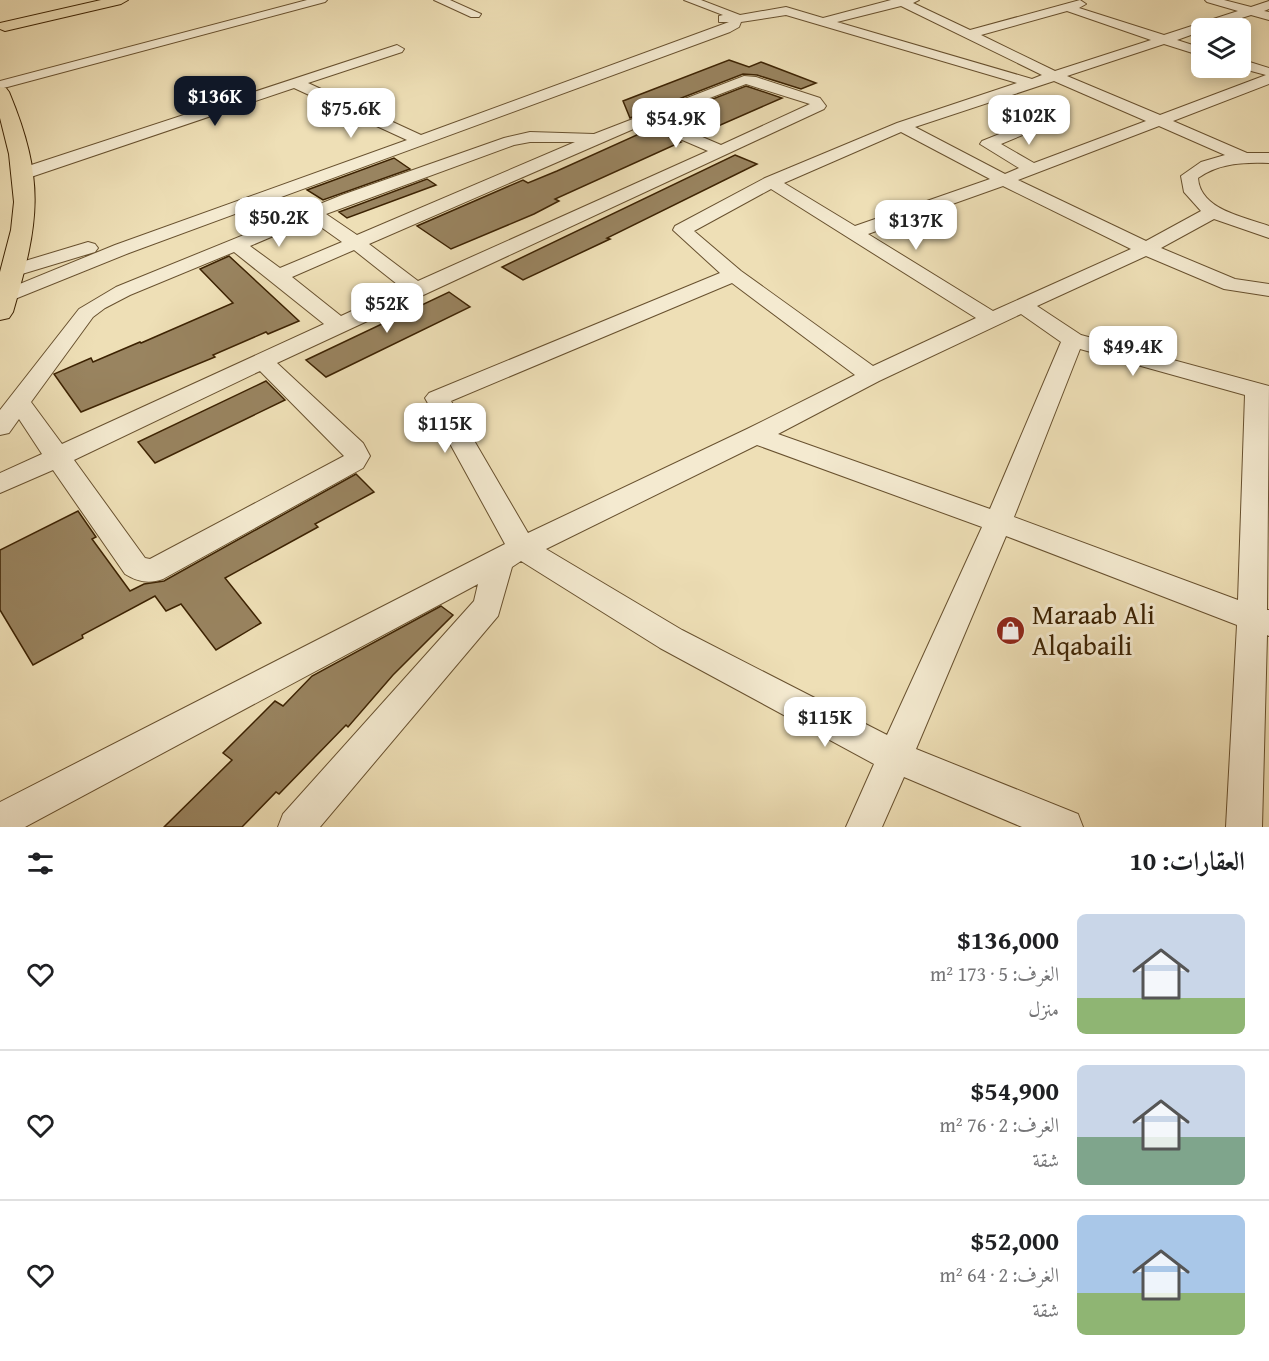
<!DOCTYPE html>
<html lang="ar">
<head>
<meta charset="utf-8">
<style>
  :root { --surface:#fff; --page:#f6f6f6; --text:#202124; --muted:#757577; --line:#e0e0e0; --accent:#111827 }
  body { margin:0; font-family:"Gentium Book Plus",Amiri,serif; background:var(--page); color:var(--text); direction:rtl; height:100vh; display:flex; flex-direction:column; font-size:22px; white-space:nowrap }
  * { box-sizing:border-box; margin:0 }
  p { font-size:20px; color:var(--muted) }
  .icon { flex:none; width:33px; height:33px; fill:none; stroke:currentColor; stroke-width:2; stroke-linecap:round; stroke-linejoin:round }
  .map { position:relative; height:827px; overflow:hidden; direction:ltr }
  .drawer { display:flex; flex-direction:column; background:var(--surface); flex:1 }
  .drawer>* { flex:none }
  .buttons { position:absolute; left:1191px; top:18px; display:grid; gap:12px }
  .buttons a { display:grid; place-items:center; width:60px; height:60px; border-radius:9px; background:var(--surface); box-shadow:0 3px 15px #0003; font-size:30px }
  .price { position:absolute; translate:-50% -51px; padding:0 14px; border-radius:12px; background:#fff; color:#222; font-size:20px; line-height:39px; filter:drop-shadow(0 2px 3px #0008) }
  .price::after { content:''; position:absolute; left:50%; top:36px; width:18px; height:14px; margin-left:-9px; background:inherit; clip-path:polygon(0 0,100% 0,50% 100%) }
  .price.current { background:var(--accent); color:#fff }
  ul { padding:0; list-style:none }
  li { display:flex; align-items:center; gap:18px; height:150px; padding:0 24px }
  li+li { border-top:2px solid var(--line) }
  li span { display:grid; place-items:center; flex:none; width:168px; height:120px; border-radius:9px; color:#555 }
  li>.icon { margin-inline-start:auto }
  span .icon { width:72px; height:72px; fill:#fffc; stroke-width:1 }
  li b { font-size:26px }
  h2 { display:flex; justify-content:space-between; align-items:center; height:72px; padding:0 24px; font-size:26px }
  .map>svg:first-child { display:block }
</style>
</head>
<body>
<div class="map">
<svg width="1269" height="827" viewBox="0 0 1269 827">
  <rect width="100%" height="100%" fill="#eedfb6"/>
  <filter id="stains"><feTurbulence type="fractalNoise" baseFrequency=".00333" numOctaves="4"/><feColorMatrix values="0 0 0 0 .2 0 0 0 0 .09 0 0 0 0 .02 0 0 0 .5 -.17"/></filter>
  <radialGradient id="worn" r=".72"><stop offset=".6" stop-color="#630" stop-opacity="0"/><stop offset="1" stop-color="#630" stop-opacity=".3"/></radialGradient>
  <path fill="#998460" stroke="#3c2202" stroke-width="1.5" d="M729,60L749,67L761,62L816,83L801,89L757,75L743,74L630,118L623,101Z
    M746,86L782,98L700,134L664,118Z
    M645,126L681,142L555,199L559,201L534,214L451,249L417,226L523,180L528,183L557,171L637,135L635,131Z
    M735,155L757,164L607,238L610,239L523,280L502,267Z
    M394,158L410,169L323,200L307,190Z
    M427,179L436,185L347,218L339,212Z
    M229,256L299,321L268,334L266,332L213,355L215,357L81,412L54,374L91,358L93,362L140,342L141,343L233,303L200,269Z
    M449,292L470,307L326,377L306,360Z
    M266,381L285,400L155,463L138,442Z
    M356,474L374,492L315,524L318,527L225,578L261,623L216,650L181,604L166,611L155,596L82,635L83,638L33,665L0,610V550L78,511L96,537L92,539L130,591L144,584L164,581Z
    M441,606L453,615L393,675L348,727L346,725L279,794L276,792L242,827H164L232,760L223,753L275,701L283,706L312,676Z"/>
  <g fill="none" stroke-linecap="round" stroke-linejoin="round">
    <defs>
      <path id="minor" d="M307,0H327L325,2L0,89V81Z
        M434,0H450L481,14L479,17H471Z
        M684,0H701L740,15L786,7L823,18L891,0H919L913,3L970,30L1080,0L1086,4L1079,8L1164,35L1238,11L1207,2L1205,0H1224L1251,7L1269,1V9L1264,11L1269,12V20L1251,15L1210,28H1202V31L1177,40L1202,48V56L1164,44L1067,76L1160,115L1266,75L1240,68V59L1269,68V84L1173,121L1247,153H1269V163C1244,162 1219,163 1198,178C1200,210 1245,217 1269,226V238L1214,219L1161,248L1235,279L1269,284V296L1224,289L1146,256L1037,306L1081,335L1269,386L1267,610H1269V636L1267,635L1262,827H1226L1237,625L1006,536L916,749L1078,814L1083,827H1022L904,777L882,827H846L874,764L660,648L521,561L512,567L498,616L320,827H278L283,814L474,601L478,584L25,827H0V802L505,544L425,398L429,393L720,273L673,230L675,226L765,178L897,123L1017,83L786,15L741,22L739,27L730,32L129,253L5,303L0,302V292L115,245L407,140L294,88L28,178H16L14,174L16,170L397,45L404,49L402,52L308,83L421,135L729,22H719V16L723,15ZM901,6L1042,75L1032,79L837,22ZM1067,11L1151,40L1055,71L981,35ZM1054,81L1146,121L1034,163L1001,144L1044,126L1047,123L1044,120H1034L982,141L980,144L1019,168L1005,174L915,127ZM1159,126L1225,155L1201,162L1181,176L1184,192L1201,211L1146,241L1018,180ZM901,132L990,179L855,226L784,183ZM1003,186L1131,249L993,311L868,234ZM771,189L976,318L873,366L741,271L694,231ZM732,283L855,375L747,429L528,533L451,401ZM1021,314L1061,342L990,509L778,434L879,381ZM1080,349L1245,395L1238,600L1014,517ZM757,445L982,527L887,735L682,630L546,549Z
        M744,76L756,77L820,98L826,106L824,109L277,363L363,443L370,456L363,468L163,579C149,584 138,582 125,574L53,470L0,493V473L42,454L19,419L9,433L0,435V410L79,309L116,287L342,195L504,138L530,132L594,134ZM746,84L810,104L721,145L658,118ZM645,124L708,151L418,281L369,244ZM530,142H575L357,235L326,214L514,145ZM311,220L342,242L280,268L250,246ZM354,250L402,288L341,316L292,277ZM234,252L324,324L62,444L31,402L93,317L105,308L130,295ZM260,371L344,456L150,559L145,558L74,460Z
        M88,242L95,244L98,248L95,252L12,277L5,275L2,271L5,267Z"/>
      <path id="major" d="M101,0H128L121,4L5,31L0,29V23Z
        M0,87L6,88L9,92C46,181 39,222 13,312L9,318L0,320V272L11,230L14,202L9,154L0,118Z"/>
    </defs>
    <use href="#minor" stroke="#68512f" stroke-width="2"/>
    <use href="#major" stroke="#3c2202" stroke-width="2"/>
    <use href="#minor" fill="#f4ead0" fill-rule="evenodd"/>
    <use href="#major" fill="#eedfb6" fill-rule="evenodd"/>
  </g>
  <defs>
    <symbol id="shop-disc" viewBox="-11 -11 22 22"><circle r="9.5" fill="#8f2418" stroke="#f4ead0"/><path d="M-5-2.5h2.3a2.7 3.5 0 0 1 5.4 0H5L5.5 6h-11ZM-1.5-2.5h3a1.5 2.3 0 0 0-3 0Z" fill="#fff"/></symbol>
  </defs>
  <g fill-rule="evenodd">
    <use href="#shop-disc" x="994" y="614" width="33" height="33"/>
  </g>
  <g text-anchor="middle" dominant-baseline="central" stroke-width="6" stroke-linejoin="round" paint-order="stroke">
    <g font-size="27" fill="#3c2202" stroke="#f4ead0" text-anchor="start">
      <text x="1032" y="614">Maraab Ali<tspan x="1032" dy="31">Alqabaili</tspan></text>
    </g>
  </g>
  <rect width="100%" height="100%" filter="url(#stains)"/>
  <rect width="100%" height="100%" fill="url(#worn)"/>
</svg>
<div class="buttons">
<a><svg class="icon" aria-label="layers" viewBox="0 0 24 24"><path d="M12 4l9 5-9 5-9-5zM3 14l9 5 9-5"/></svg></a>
</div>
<b class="price current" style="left:215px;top:127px">$136K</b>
<b class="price" style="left:351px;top:139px">$75.6K</b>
<b class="price" style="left:1029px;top:146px">$102K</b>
<b class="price" style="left:676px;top:149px">$54.9K</b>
<b class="price" style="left:279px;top:248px">$50.2K</b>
<b class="price" style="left:916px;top:251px">$137K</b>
<b class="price" style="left:387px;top:334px">$52K</b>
<b class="price" style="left:1133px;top:377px">$49.4K</b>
<b class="price" style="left:445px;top:454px">$115K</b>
<b class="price" style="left:825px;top:748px">$115K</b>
</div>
<section class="drawer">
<h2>العقارات: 10<svg class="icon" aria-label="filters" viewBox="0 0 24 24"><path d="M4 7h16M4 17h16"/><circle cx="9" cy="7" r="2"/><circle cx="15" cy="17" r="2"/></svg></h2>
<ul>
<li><span style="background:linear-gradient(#c9d6e8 70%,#8fb573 0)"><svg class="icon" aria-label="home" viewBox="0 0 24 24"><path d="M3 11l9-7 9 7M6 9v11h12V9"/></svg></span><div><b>$136,000</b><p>الغرف: 5 · 173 m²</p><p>منزل</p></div><svg class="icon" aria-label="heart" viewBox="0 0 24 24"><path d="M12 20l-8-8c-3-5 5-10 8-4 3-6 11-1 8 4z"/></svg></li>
<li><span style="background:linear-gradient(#c9d6e8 60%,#7fa58c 0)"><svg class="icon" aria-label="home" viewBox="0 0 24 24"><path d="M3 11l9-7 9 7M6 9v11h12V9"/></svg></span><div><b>$54,900</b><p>الغرف: 2 · 76 m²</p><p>شقة</p></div><svg class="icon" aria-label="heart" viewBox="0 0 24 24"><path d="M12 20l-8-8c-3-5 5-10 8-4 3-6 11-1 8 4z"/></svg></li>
<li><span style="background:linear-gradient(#a9c7e8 65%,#8fb573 0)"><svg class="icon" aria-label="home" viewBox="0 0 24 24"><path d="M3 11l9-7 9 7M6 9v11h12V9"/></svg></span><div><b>$52,000</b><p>الغرف: 2 · 64 m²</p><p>شقة</p></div><svg class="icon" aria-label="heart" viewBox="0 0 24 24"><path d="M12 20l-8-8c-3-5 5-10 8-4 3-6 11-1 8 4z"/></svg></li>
</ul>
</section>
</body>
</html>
